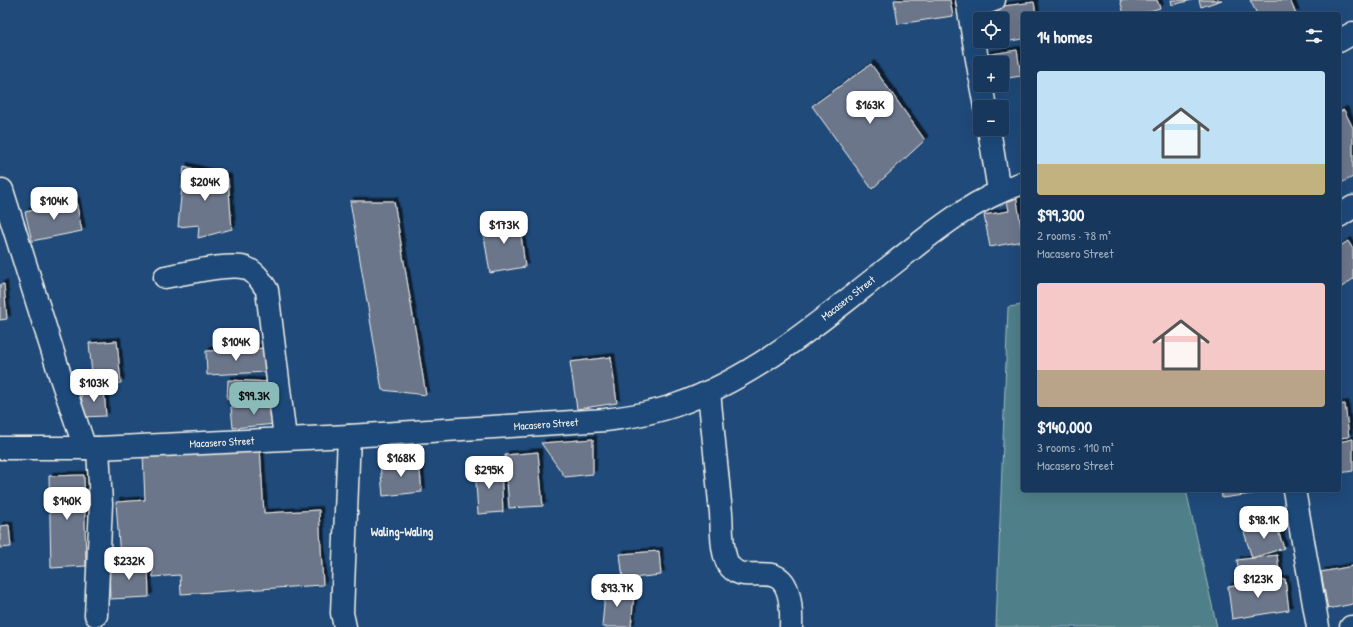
<!DOCTYPE html>
<html lang="en">
<head>
<meta charset="utf-8">
<style>
  :root { --surface:#17385c; --page:#203f62; --text:#f1f3f6; --muted:#9eacbb; --line:#365272; --accent:#8bbbb9 }
  body { margin:0; font-family:"Patrick Hand",sans-serif; background:var(--page); color:var(--text); height:100vh; display:flex; flex-direction:column; font-size:15px; white-space:nowrap }
  * { box-sizing:border-box; margin:0 }
  p { font-size:13px; color:var(--muted) }
  .icon { flex:none; width:22px; height:22px; fill:none; stroke:currentColor; stroke-width:2; stroke-linecap:round; stroke-linejoin:round }
  .map { position:relative; flex:1; overflow:hidden }
  .details { position:absolute; left:1021px; top:12px; width:320px; height:480px; display:flex; flex-direction:column; background:var(--surface); border-radius:4px; box-shadow:0 4px 16px #0002,0 0 0 1px var(--line) }
  .details>* { flex:none }
  .controls { position:absolute; left:973px; top:12px; display:grid; gap:8px }
  .controls a { display:grid; place-items:center; width:36px; height:36px; border-radius:4px; background:var(--surface); box-shadow:0 4px 16px #0002,0 0 0 1px var(--line); font-size:20px }
  .price { position:absolute; translate:-50% -34px; padding:0 9px; border-radius:8px; background:#fff; color:#222; font-size:13px; line-height:26px; filter:drop-shadow(0 1px 2px #0008) }
  .price::after { content:''; position:absolute; left:50%; top:24px; width:12px; height:9px; margin-left:-6px; background:inherit; clip-path:polygon(0 0,100% 0,50% 100%) }
  .price.current { background:var(--accent); color:#111 }
  ul { padding:0; list-style:none }
  li { display:grid; align-content:center; gap:8px; height:212px; padding:0 16px }
  li span { display:grid; place-items:center; height:124px; border-radius:4px; color:#555 }
  li>.icon { margin-inline-start:auto }
  span .icon { width:72px; height:72px; fill:#fffc; stroke-width:1 }
  li b { font-size:17px }
  h2 { display:flex; justify-content:space-between; align-items:center; height:48px; padding:0 16px; font-size:17px }
  .map>svg:first-child { display:block }
</style>
</head>
<body>
<div class="map">
<svg width="1353" height="627" viewBox="0 0 1353 627">
  <defs>
    <filter id="shadow"><feDropShadow dx="3.5" dy="-3.5" stdDeviation="0" flood-color="#0009"/></filter>
  </defs>
  <rect width="100%" height="100%" fill="#1f4a7a"/>
  <filter id="ink" filterUnits="userSpaceOnUse"><feTurbulence type="fractalNoise" baseFrequency=".025" numOctaves="2"/><feDisplacementMap in="SourceGraphic" scale="8" xChannelSelector="R" yChannelSelector="G"/><feConvolveMatrix kernelMatrix="1 2 1 2 8 2 1 2 1" color-interpolation-filters="sRGB"/></filter>
  <g filter="url(#ink)">
    <path fill="#507f89" stroke="#a2b8b8" d="M1023,305V490H1186L1217,627H996L1008,307Z"/>
    <path fill="#6c768b" stroke="#f4f1e8" filter="url(#shadow)" d="M894,0H950L953,16L898,24Z
      M1120,0H1157L1160,8L1140,14H1124Z
      M1171,0H1192L1172,5Z
      M1199,0H1222L1201,7Z
      M1250,0H1290L1296,14H1257Z
      M1034,2L1036,14H1023V39L986,45V41H1002V19H983L981,9Z
      M1017,50L1021,76L1002,79V63H986L985,55Z
      M871,64L925,140L872,189L812,106Z
      M1344,110L1353,128V177L1341,183L1339,180V112Z
      M184,166L228,178L232,229L198,238L199,225L178,227Z
      M1016,193L1023,241L990,247L984,215L1009,211L1006,195Z
      M76,201L82,231L32,241L25,212Z
      M350,201H394L426,395L382,390Z
      M519,218L525,267L490,273L482,224Z
      M1348,241L1353,249V279L1339,289V247Z
      M4,284L7,319L0,320V285Z
      M117,341L121,383L93,385L89,343Z
      M266,348L267,372L207,375L206,351Z
      M611,357L617,403L577,409L570,362Z
      M228,380L272,382L271,401L227,399Z
      M104,389L106,416L83,417L81,390Z
      M274,403L276,424L233,428L231,407Z
      M1345,404L1349,437L1339,438V405Z
      M593,439V474L565,477L541,443Z
      M1353,439V471L1339,473V442Z
      M260,447L264,513L319,510L323,585L181,594L180,575L153,577L152,556L120,558L116,502L145,500L143,454Z
      M538,452L543,506L509,508L505,455Z
      M419,461L422,492L383,496L380,464Z
      M501,466L503,512L478,514L475,467Z
      M84,475L86,566L51,568L49,476Z
      M1221,490H1259V493L1222,498Z
      M1275,522L1284,548L1252,558L1244,532Z
      M9,525L11,547L0,548V526Z
      M659,551L661,575L623,579L620,554Z
      M1277,555L1280,577L1240,581L1237,560Z
      M148,563L149,597L110,599L109,564Z
      M1353,566V604L1328,609L1321,572Z
      M1285,579L1289,610L1232,619L1228,587Z
      M606,582L620,584L619,594L634,595L631,627H602Z"/>
    <g fill="none" stroke-linecap="round" stroke-linejoin="round">
      <defs>
        <path id="street" d="M967,0L980,77
          M969,9L994,0
          M981,85L985,107
          M989,129L999,191
          M2,190L60,375L85,448
          M1339,216L1353,207
          M165,277C184,274 229,262 246,268C256,272 261,281 267,290L285,438
          M709,392C713,433 717,473 721,513C722,528 721,548 727,562C744,596 794,539 791,627
          M1294,490L1318,627
          M96,615L101,504L98,448
          M345,627L342,613L349,436
          M1351,627H1353"/>
        <path id="secondary" d="M1339,41L1353,33
          M0,448H98L349,436L605,420C629,417 653,413 676,405C758,377 826,316 893,264C935,231 971,200 1023,183"/>
      </defs>
      <use href="#street" stroke="#f4f1e8" stroke-width="25"/>
      <use href="#secondary" stroke="#f4f1e8" stroke-width="25"/>
      <use href="#street" stroke="#1f4a7a" stroke-width="22"/>
      <use href="#secondary" stroke="#1f4a7a" stroke-width="22"/>
    </g>
  </g>
  <g text-anchor="middle" dominant-baseline="central" stroke-width="3" stroke-linejoin="round" paint-order="stroke">
    <g font-size="11" fill="#f4f1e8" stroke="#1f4a7a">
      <text transform="translate(848 298) rotate(-38)">Macasero Street</text>
      <text transform="translate(546 424) rotate(-4)">Macasero Street</text>
      <text transform="translate(222 442) rotate(-3)">Macasero Street</text>
    </g>
    <g font-size="12" font-weight="bold" fill="#f4f1e8" stroke="#1f4a7a">
      <text x="402" y="531">Waling-Waling</text>
    </g>
  </g>
</svg>
<div class="controls">
<a><svg class="icon" aria-label="locate" viewBox="0 0 24 24"><circle cx="12" cy="12" r="6"/><path d="M12 2v4M12 18v4M2 12h4M18 12h4"/></svg></a>
<a>+</a>
<a>−</a>
</div>
<b class="price" style="left:870px;top:125px">$163K</b>
<b class="price" style="left:205px;top:202px">$204K</b>
<b class="price" style="left:54px;top:221px">$104K</b>
<b class="price" style="left:504px;top:245px">$173K</b>
<b class="price" style="left:236px;top:362px">$104K</b>
<b class="price" style="left:94px;top:403px">$103K</b>
<b class="price current" style="left:254px;top:416px">$99.3K</b>
<b class="price" style="left:401px;top:478px">$168K</b>
<b class="price" style="left:489px;top:490px">$295K</b>
<b class="price" style="left:67px;top:521px">$140K</b>
<b class="price" style="left:1264px;top:540px">$98.1K</b>
<b class="price" style="left:129px;top:581px">$232K</b>
<b class="price" style="left:1258px;top:599px">$123K</b>
<b class="price" style="left:617px;top:608px">$93.7K</b>
<section class="details">
<h2>14 homes<svg class="icon" aria-label="filters" viewBox="0 0 24 24"><path d="M4 7h16M4 17h16"/><circle cx="9" cy="7" r="2"/><circle cx="15" cy="17" r="2"/></svg></h2>
<ul>
<li><span style="background:linear-gradient(#bfe0f5 75%,#c2b280 0)"><svg class="icon" aria-label="home" viewBox="0 0 24 24"><path d="M3 11l9-7 9 7M6 9v11h12V9"/></svg></span><div><b>$99,300</b><p>2 rooms · 78 m²</p><p>Macasero Street</p></div></li>
<li><span style="background:linear-gradient(#f6c9c9 70%,#b9a48a 0)"><svg class="icon" aria-label="home" viewBox="0 0 24 24"><path d="M3 11l9-7 9 7M6 9v11h12V9"/></svg></span><div><b>$140,000</b><p>3 rooms · 110 m²</p><p>Macasero Street</p></div></li>
</ul>
</section>
</div>
</body>
</html>
